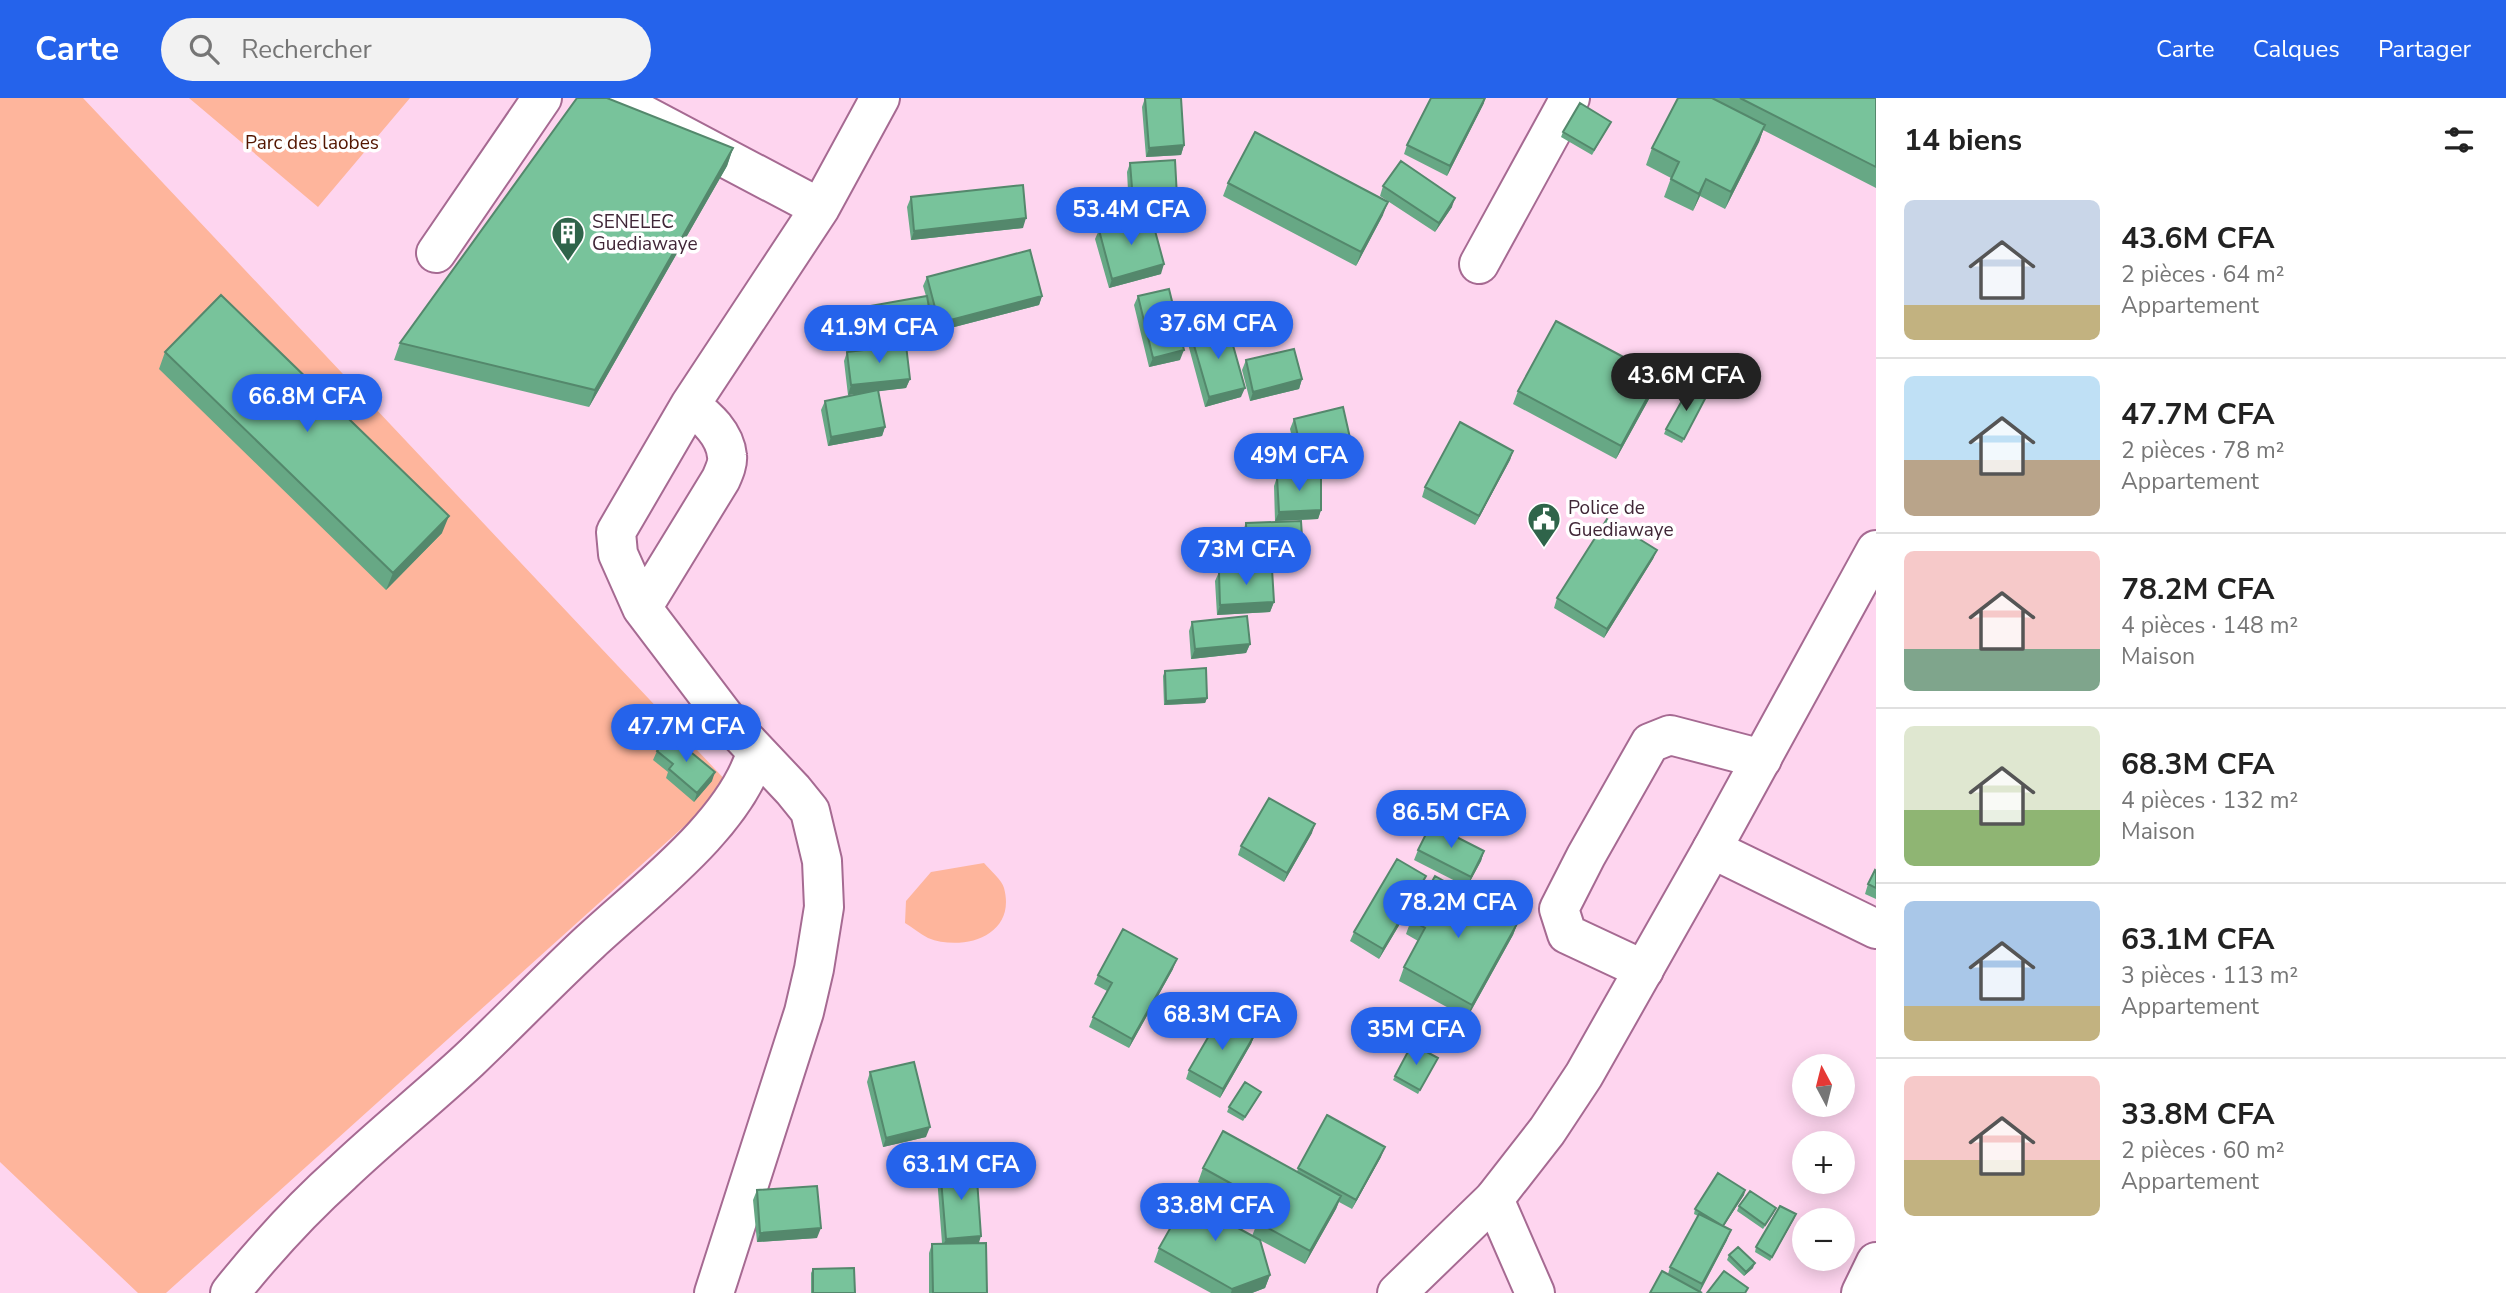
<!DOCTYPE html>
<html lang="fr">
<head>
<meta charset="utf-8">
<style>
  :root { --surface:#fff; --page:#f2f2f2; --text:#222; --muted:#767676; --line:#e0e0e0; --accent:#2563eb }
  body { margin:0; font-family:"Nunito Sans",sans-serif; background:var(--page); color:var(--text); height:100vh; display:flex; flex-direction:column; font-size:26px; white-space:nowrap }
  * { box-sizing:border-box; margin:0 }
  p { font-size:23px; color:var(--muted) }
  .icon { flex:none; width:38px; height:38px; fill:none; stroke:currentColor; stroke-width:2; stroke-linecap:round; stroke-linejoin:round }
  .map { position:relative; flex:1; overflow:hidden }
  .drawer { display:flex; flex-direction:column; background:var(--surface); width:630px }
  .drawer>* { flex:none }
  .needle { width:46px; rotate:353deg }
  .tools { position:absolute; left:1792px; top:956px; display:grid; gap:14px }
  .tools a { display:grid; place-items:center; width:63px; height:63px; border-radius:50%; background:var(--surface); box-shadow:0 4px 18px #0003; font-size:35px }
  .price { position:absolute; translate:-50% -60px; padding:0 16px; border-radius:24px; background:var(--accent); color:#fff; font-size:23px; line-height:46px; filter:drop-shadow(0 2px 4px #0008) }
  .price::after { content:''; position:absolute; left:50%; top:42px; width:21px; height:16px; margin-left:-10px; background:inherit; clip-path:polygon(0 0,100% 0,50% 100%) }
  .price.active { background:#222; color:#fff }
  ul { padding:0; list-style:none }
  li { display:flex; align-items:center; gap:21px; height:175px; padding:0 28px }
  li+li { border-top:2px solid var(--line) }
  li span { display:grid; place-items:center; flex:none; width:196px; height:140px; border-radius:10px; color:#555 }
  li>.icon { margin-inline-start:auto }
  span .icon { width:84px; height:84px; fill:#fffc; stroke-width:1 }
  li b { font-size:30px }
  h2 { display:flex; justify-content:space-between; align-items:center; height:84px; padding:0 28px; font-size:30px }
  header { display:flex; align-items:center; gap:42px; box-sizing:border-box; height:98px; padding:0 35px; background:var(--accent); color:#fff }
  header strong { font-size:33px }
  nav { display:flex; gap:38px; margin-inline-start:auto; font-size:24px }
  .search { width:490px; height:63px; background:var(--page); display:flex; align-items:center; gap:18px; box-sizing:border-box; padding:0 24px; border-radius:38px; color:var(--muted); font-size:26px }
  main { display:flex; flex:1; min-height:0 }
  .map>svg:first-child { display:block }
</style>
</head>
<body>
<header>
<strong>Carte</strong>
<div class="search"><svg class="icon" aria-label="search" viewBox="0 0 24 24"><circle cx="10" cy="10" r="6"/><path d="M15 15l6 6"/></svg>Rechercher</div>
<nav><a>Carte</a><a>Calques</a><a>Partager</a></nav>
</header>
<main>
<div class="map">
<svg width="1876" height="1195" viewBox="0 0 1876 1195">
  <rect width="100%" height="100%" fill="#fed5ef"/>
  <path fill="#feb59c" d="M0,0H83L730,687L166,1195H138L0,1064Z
    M189,0H410L318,109Z
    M984,765C990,772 1002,782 1004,790C1017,838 963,854 928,840C920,836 912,829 905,825L906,803L931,774Z"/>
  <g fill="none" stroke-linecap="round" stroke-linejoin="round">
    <defs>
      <path id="minor" d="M612,0L820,110
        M436,155L542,0
        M1479,166L1570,0
        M690,307C707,320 725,336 727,358C728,365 724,374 721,381L642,510L727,622L793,692L810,713L822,763L824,809L814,871L804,914L714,1195
        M642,510L618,456L616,434L690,307L820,110L880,0
        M1712,751L1876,831
        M1644,872L1567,836L1559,811L1586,758L1650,645L1670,637L1762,661
        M1494,1101L1535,1195
        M230,1195C262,1155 304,1109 342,1075C383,1036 427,1001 469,962C510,923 549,882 590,844C645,793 735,726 756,655
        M1861,1195L1876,1164"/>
      <path id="major" d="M1397,1195L1494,1101L1547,1033L1584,977L1712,751L1876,452"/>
    </defs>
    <use href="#minor" stroke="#a66a92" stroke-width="42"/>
    <use href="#major" stroke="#a66a92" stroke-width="42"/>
    <use href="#minor" stroke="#fff" stroke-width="38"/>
    <use href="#major" stroke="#fff" stroke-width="38"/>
  </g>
  <path fill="#67a885" d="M1143,0H1181L1184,47L1181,57L1146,59L1142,9L1145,0Z
    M1678,0H1876V90L1763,32L1759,44L1725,111L1700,98L1693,113L1664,99L1671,80L1646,67L1652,50Z
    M1484,5L1447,78L1404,56L1407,47Z
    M1609,28L1592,57L1561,39L1563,34Z
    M733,50L727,68L589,309L394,262L400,245Z
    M1130,65L1177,99L1174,108L1129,111L1127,74Z
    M1228,85L1383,117L1356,168L1223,98Z
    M1383,88L1452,109L1435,134L1380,98Z
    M911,99L1023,130L911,142L907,109Z
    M1099,132L1161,176L1109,190L1095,141Z
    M927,179L1042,198L1039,207L935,234L929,208V241L879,250L910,281L906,290L878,293L885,329L882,338L828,348L821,312L825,303L867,294L848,297L844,263L847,254L873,251L867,217L870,208L926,198L923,188Z
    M1138,198L1180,262L1149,269L1134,207Z
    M1191,237L1241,299L1205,309L1188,246Z
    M165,254L442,435L386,492L159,271Z
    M1246,262L1302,281L1299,291L1250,303L1242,272Z
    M1659,278L1654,292L1616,361L1513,306L1518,293Z
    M1704,303L1682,345L1664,336L1666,331Z
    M1294,321L1355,362L1352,371L1321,378V412L1318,421L1275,423L1274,388L1277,379L1301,378L1290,331Z
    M1513,353L1510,362L1475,427L1422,399L1425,389Z
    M1246,425L1299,463L1244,466L1242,435Z
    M1657,452L1653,461L1604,540L1554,510L1557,500Z
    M1219,474L1274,504L1270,514L1217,517L1215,483Z
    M1192,524L1250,546L1246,555L1191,561L1189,533Z
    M1165,573L1207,600L1205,605L1164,607L1163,578Z
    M657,653L712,683L694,704L666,680L668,674L653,662Z
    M1312,735L1284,784L1238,757L1241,748Z
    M1418,752L1484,753L1481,763L1467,789L1414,762Z
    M1876,773V801L1865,796L1868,786Z
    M1423,787L1379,861L1350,843L1354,834Z
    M1411,822L1518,824L1513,837L1467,920L1399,883L1404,869L1418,843L1406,836Z
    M1173,871L1129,950L1089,929L1093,919L1107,893L1094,886L1098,877Z
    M1255,936L1251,946L1220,1000L1186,981L1189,972Z
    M1438,960L1418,996L1393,982L1395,978Z
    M870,974L926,1039L883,1049L867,984Z
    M1261,994L1259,998L1243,1023L1227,1014L1229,1009Z
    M1381,1059L1352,1111L1339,1104L1336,1111L1305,1166L1252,1138L1256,1128L1231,1114L1235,1104L1198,1084L1203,1070L1297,1074L1298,1070Z
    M940,1069L979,1145L987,1195H929V1155L932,1146L942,1145L937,1079Z
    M757,1092L817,1140L757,1144L753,1102Z
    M1745,1092L1744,1097L1723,1129L1727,1142L1700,1194L1668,1176L1670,1169L1698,1118L1694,1116L1695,1111Z
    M1224,1106L1222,1113L1242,1123L1240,1131L1270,1177L1265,1190L1252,1195H1211L1154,1164L1159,1150Z
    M1739,1108L1774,1115L1763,1131L1737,1113Z
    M1794,1121L1770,1163L1755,1154L1756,1149Z
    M1729,1157L1753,1170L1744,1178L1727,1162Z
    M813,1171L855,1195H811V1175Z"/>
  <path fill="#54886c" d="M1485,0L1484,5L1447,78L1450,68Z
    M1765,27L1759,44L1725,111L1731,94Z
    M1184,47L1181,57L1146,59L1149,50Z
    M733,50L727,68L589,309L595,292Z
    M1706,81L1700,98L1693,113L1699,96Z
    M1177,99L1174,108L1129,111L1133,102Z
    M1455,100L1452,109L1435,134L1439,125Z
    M1388,104L1383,117L1356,168L1361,154Z
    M1026,120L1023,130L911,142L914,133Z
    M1164,166L1161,176L1109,190L1112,181Z
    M1042,198L1039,207L935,234L939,225Z
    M933,232L929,241L873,251L876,242Z
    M1184,252L1180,262L1149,269L1153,260Z
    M1659,278L1654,292L1616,361L1621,348Z
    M910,281L906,290L848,297L851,287Z
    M1302,281L1299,291L1250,303L1253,294Z
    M1245,290L1241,299L1205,309L1209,299Z
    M885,329L882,338L828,348L831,339Z
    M1513,353L1510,362L1475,427L1479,418Z
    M1355,362L1352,371L1302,383L1306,373Z
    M1321,412L1318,421L1275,423L1279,414Z
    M449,418L442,435L386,492L393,475Z
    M1657,452L1653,461L1604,540L1607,531Z
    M1303,454L1299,463L1244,466L1247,457Z
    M1274,504L1270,514L1217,517L1220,507Z
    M1250,546L1246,555L1191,561L1195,551Z
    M1207,600L1205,605L1164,607L1166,603Z
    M715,674L712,683L694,704L697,695Z
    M1315,726L1312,735L1284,784L1287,775Z
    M1484,753L1481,763L1467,789L1471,779Z
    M1426,778L1423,787L1379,861L1383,851Z
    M1518,824L1513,837L1467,920L1472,907Z
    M1177,861L1173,871L1129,950L1132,941Z
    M1255,936L1251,946L1220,1000L1223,991Z
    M930,1029L926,1039L883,1049L886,1040Z
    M1385,1049L1381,1059L1352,1111L1356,1102Z
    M1745,1092L1744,1097L1721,1132L1723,1128Z
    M1341,1098L1336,1111L1305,1166L1310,1153Z
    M1796,1116L1794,1121L1770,1163L1772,1159Z
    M821,1130L817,1140L757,1144L760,1135Z
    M1731,1132L1727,1142L1699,1195L1702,1186Z
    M981,1138L978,1148L942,1150L946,1141Z
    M1755,1165L1753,1170L1744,1178L1746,1174Z
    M1270,1177L1265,1190L1252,1195H1231L1232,1191Z"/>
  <path fill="#78c39b" stroke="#54886c" stroke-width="2" d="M577,0H607L733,50L595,292L400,245Z
    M1145,0H1181L1184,47L1149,50Z
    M1431,0H1485L1450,68L1407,47Z
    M1678,0H1712L1765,27L1731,94L1706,81L1699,96L1671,81L1679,64L1652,50Z
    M1740,0H1876V69Z
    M1580,5L1611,24L1594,52L1563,34Z
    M1255,34L1388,104L1361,154L1228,85Z
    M1175,62L1177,99L1133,102L1130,65Z
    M1401,63L1455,100L1439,125L1383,88Z
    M1023,87L1026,120L914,133L911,99Z
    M1151,118L1164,166L1112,181L1099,132Z
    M1030,152L1042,198L939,225L927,179Z
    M1169,191L1184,252L1153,260L1138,198Z
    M221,197L449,418L393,475L165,254Z
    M927,198L933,232L876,242L870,208Z
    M1556,223L1659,278L1621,348L1518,293Z
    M1227,226L1245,290L1209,299L1191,237Z
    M906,247L910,281L851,287L847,254Z
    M1294,251L1302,281L1253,294L1246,262Z
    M1689,290L1706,299L1684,341L1666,331Z
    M878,292L885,329L831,339L825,303Z
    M1343,309L1355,362L1306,373L1294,321Z
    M1460,324L1513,353L1479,418L1425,389Z
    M1321,377V412L1279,414L1277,379Z
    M1607,421L1657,452L1607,531L1557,500Z
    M1301,423L1303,454L1247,457L1246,425Z
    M1272,471L1274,504L1220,507L1219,474Z
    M1247,518L1250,546L1195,551L1192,524Z
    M1206,570L1207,600L1166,603L1165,573Z
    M670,637L715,674L697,695L669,671L673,666L657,653Z
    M1269,700L1315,726L1287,775L1241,748Z
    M1431,726L1484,753L1471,779L1418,752Z
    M1397,761L1426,778L1383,851L1354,834Z
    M1875,772L1876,773V790L1868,786Z
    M1435,778L1518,824L1472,907L1404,869L1425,830L1411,822Z
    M1123,831L1177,861L1132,941L1093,919L1112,885L1098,877Z
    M1221,917L1255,936L1223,991L1189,972Z
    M1412,946L1438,960L1420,992L1395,978Z
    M914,964L930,1029L886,1040L870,974Z
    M1245,984L1261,994L1245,1019L1229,1009Z
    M1327,1017L1385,1049L1356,1102L1298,1070Z
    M1223,1033L1341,1098L1310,1153L1257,1124L1262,1115L1236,1100L1241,1091L1203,1070Z
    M976,1067L981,1138L946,1141L940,1069Z
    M1718,1075L1745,1092L1723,1128L1695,1111Z
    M817,1088L821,1130L760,1135L757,1092Z
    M1193,1090L1224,1106L1221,1112L1242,1123L1238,1130L1260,1142L1270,1177L1232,1191L1159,1150Z
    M1750,1093L1776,1110L1765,1127L1739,1108Z
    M1780,1108L1796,1116L1772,1159L1756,1149Z
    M1699,1116L1731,1132L1702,1186L1670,1169Z
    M986,1145L987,1195H933L932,1146Z
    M1738,1149L1755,1165L1746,1174L1729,1157Z
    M854,1170L855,1195H813V1171Z
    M1662,1173L1702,1195H1650Z
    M1724,1173L1748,1190L1745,1195H1707Z"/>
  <defs>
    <symbol id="building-pin" viewBox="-11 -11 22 30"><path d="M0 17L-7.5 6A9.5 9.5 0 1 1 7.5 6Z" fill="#2f644a" stroke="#fff"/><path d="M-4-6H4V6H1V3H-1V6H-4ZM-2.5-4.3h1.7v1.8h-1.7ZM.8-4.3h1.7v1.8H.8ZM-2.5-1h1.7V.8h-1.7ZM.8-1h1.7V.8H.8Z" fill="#fff"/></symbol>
    <symbol id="civic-pin" viewBox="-11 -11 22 30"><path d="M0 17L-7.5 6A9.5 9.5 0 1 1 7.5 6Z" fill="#2f644a" stroke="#fff"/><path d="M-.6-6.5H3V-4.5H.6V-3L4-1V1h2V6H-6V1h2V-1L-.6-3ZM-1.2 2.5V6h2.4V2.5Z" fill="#fff"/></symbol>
  </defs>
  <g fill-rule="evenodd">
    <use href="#building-pin" x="549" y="116" width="38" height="52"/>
    <use href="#civic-pin" x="1525" y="402" width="38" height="52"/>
  </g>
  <g text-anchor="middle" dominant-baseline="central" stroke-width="7" stroke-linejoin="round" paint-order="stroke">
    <g font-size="19" fill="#531600" stroke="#fff">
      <text x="312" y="45">Parc des laobes</text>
    </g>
    <g font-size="19" fill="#402637" stroke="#fff" text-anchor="start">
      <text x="592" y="124">SENELEC<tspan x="592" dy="22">Guediawaye</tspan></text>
      <text x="1568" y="410">Police de<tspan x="1568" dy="22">Guediawaye</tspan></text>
    </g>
  </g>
</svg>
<div class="tools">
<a><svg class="needle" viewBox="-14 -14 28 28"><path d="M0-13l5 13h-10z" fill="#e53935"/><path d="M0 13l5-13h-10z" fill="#767676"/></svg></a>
<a>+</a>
<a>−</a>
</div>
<b class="price" style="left:1131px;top:149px">53.4M CFA</b>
<b class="price" style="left:1218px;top:263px">37.6M CFA</b>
<b class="price" style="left:879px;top:267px">41.9M CFA</b>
<b class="price active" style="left:1686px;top:315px">43.6M CFA</b>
<b class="price" style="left:307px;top:336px">66.8M CFA</b>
<b class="price" style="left:1299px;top:395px">49M CFA</b>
<b class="price" style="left:1246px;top:489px">73M CFA</b>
<b class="price" style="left:686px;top:666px">47.7M CFA</b>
<b class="price" style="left:1451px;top:752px">86.5M CFA</b>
<b class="price" style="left:1458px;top:842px">78.2M CFA</b>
<b class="price" style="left:1222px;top:954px">68.3M CFA</b>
<b class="price" style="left:1416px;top:969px">35M CFA</b>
<b class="price" style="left:961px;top:1104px">63.1M CFA</b>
<b class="price" style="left:1215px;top:1145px">33.8M CFA</b>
</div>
<section class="drawer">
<h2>14 biens<svg class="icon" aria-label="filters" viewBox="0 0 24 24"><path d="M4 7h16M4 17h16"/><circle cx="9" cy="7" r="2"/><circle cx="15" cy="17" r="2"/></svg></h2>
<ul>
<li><span style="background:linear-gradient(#c9d6e8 75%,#c2b280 0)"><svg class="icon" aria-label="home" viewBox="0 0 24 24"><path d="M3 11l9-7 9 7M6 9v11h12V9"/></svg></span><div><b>43.6M CFA</b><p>2 pièces · 64 m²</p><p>Appartement</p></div></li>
<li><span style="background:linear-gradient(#bfe0f5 60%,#b9a48a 0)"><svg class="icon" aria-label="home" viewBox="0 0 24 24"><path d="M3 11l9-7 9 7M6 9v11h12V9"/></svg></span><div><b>47.7M CFA</b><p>2 pièces · 78 m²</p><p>Appartement</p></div></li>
<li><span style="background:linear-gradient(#f6c9c9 70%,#7fa58c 0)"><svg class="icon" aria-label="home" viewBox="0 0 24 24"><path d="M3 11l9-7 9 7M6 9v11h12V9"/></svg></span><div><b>78.2M CFA</b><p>4 pièces · 148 m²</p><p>Maison</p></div></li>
<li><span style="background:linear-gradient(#dfe7d0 60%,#8fb573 0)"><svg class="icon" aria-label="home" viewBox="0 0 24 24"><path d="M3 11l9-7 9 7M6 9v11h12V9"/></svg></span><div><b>68.3M CFA</b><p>4 pièces · 132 m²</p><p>Maison</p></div></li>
<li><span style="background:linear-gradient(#a9c7e8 75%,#c2b280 0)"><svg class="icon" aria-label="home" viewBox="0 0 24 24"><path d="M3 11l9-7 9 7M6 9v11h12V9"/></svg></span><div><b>63.1M CFA</b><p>3 pièces · 113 m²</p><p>Appartement</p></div></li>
<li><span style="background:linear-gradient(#f6c9c9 60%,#c2b280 0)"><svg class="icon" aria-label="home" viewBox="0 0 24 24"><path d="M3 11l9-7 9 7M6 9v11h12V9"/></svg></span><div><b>33.8M CFA</b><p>2 pièces · 60 m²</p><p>Appartement</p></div></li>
</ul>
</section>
</main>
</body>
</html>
